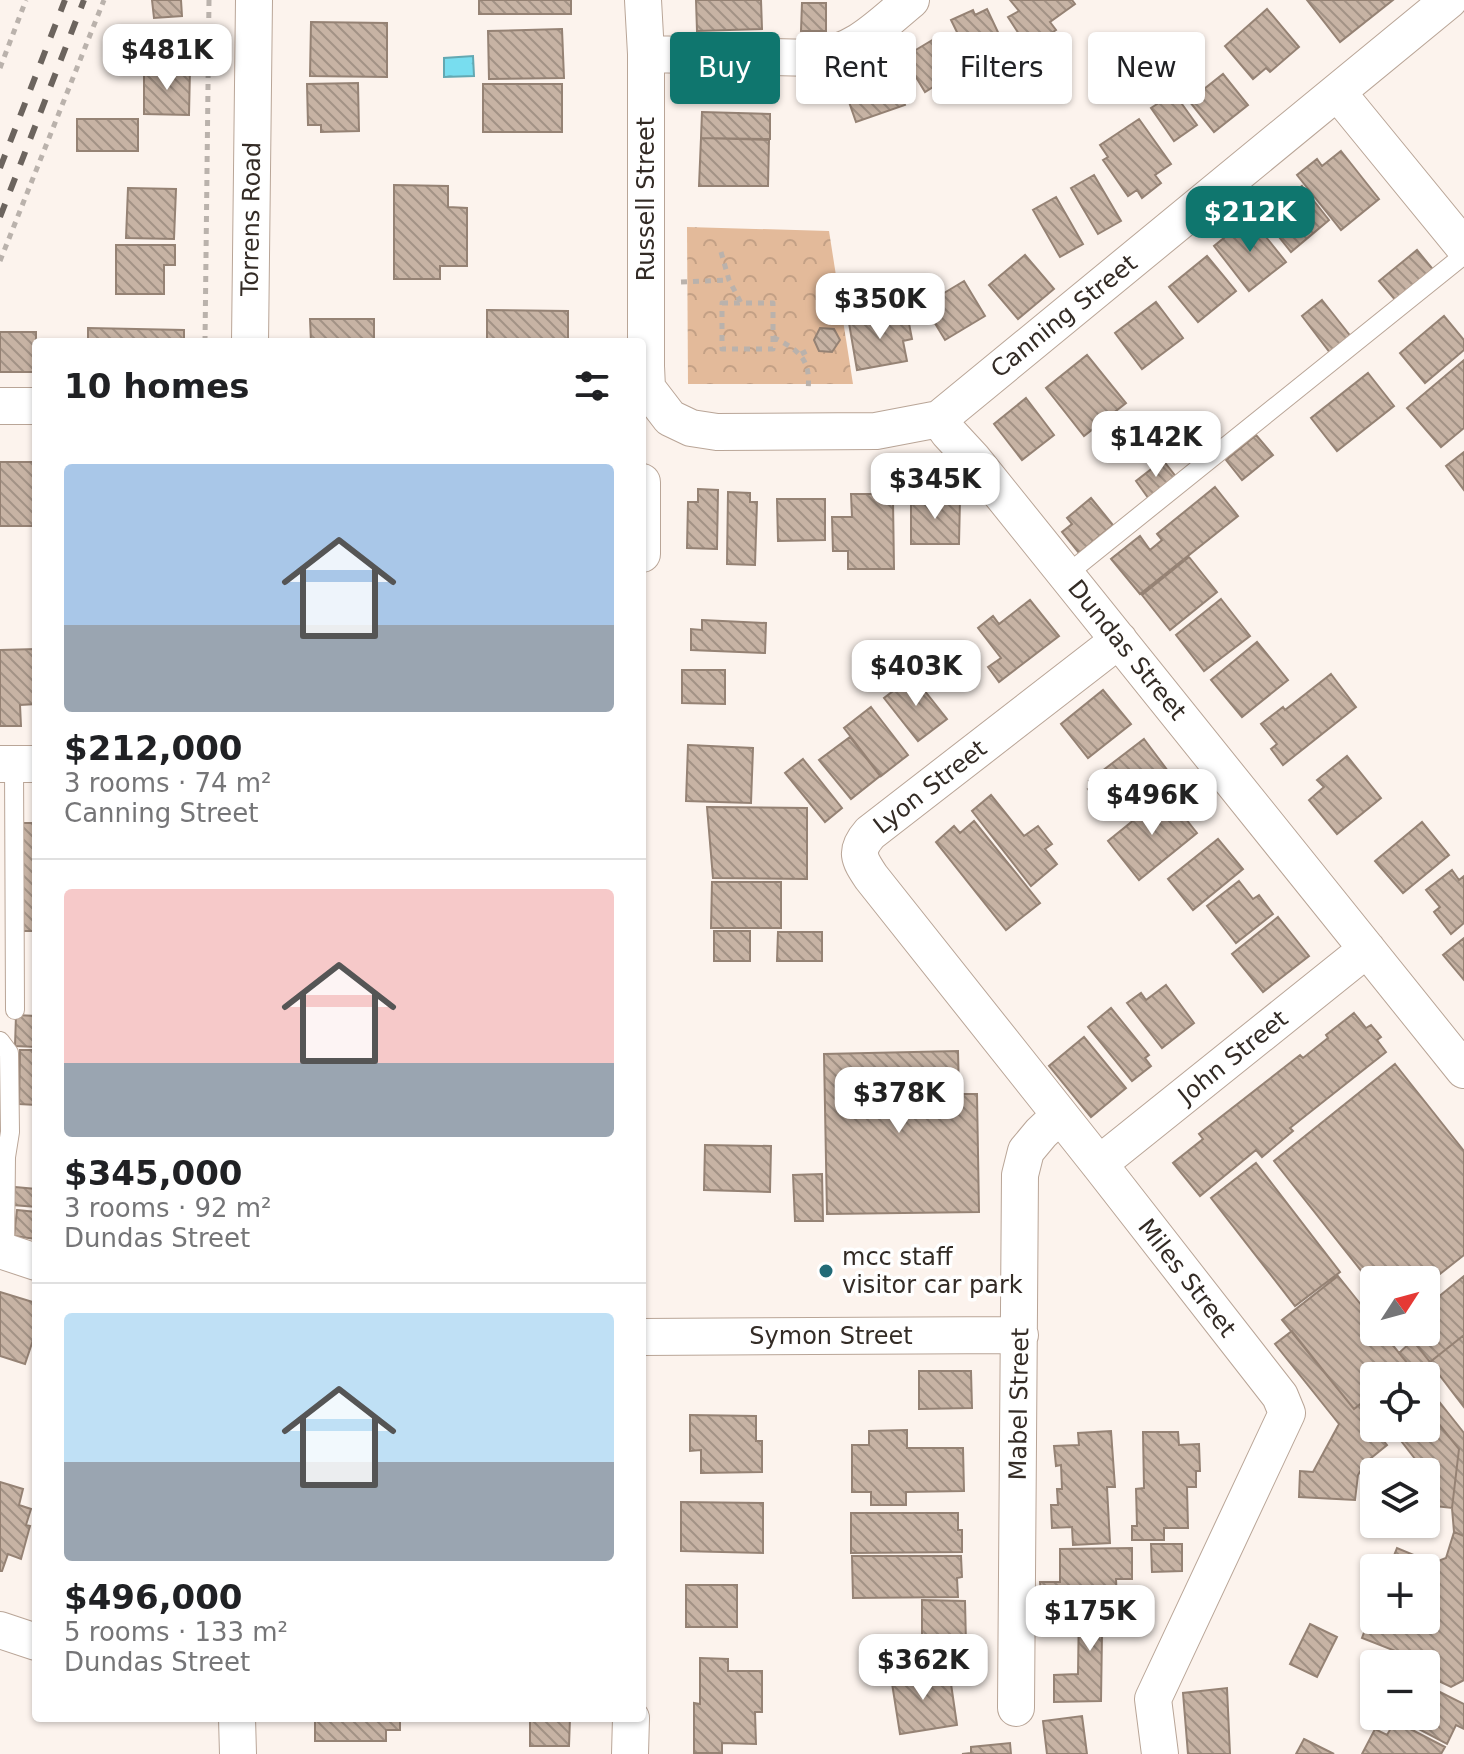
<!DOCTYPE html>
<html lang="en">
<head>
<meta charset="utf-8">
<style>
  :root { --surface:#fff; --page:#f6f6f6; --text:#202124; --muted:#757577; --line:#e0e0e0; --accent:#0f766e }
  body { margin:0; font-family:"DejaVu Sans",sans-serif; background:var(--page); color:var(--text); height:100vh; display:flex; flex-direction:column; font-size:30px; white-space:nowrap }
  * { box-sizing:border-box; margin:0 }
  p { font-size:26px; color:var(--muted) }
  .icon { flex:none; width:44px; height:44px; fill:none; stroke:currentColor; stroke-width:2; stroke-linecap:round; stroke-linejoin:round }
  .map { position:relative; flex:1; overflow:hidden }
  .sheet { position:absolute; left:32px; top:338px; width:614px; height:1384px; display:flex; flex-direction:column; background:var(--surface); border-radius:8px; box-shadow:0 2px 6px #0004 }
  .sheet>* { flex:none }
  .guide { position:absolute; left:670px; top:32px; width:674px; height:72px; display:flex; gap:16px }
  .needle { width:52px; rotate:54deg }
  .fabs { position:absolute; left:1360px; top:1266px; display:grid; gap:16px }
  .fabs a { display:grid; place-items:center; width:80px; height:80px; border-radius:8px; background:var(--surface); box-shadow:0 2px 6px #0004; font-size:40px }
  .price { position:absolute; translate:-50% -68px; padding:0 18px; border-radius:16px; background:#fff; color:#222; font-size:26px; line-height:52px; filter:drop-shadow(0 2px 4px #0008) }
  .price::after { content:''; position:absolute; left:50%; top:48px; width:24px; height:18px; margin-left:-12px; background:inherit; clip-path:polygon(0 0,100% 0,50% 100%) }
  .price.active { background:var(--accent); color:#fff }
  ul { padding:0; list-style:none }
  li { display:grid; align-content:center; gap:16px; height:424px; padding:0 32px }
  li+li { border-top:2px solid var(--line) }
  li span { display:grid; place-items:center; height:248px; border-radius:8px; color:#555 }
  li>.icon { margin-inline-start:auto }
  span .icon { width:144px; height:144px; fill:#fffc; stroke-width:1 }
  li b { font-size:34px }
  h2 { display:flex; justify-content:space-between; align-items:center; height:96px; padding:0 32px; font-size:34px }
  .tag { padding:0 28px; border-radius:8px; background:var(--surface); box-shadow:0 2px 6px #0004; font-size:28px; line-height:72px }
  .tag.active { background:var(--accent); color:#fff }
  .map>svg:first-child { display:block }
</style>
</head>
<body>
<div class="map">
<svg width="1464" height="1754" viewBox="0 0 1464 1754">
  <defs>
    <pattern id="park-crowns" width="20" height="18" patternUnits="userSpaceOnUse" patternTransform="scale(2)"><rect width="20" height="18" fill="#e3ba9a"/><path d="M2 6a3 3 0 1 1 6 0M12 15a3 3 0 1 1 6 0" fill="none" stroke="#c3a085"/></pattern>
    <pattern id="water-ripples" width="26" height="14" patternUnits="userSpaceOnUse" patternTransform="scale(2)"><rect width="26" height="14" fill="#78ddef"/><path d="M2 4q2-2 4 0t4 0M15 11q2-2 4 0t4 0" fill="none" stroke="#68becd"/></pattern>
    <pattern id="building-back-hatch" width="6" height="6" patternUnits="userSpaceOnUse" patternTransform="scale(2)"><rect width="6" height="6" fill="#c7b3a4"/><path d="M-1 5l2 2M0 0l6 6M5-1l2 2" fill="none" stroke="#a29285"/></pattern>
  </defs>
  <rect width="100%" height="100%" fill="#fcf3ed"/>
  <path fill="url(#park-crowns)" d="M687,227L829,231L853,384H688Z"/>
  <path fill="url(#water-ripples)" stroke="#63a8b2" stroke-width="2" d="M473,56L474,76L444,77V58Z"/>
  <path fill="url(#building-back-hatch)" stroke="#958274" stroke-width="2" d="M152,0H181L182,16L154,18Z
    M479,0H571V14H479Z
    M696,0H761L762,29L697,31Z
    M1010,0H1072L1075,4L1050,22L1056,30L1028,48L1008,17L1019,11Z
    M1307,0H1393L1340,42Z
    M802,3H826V31H801Z
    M987,9L1013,64L980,79L951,20L973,10L975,15Z
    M1267,9L1299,47L1270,72L1266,68L1253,79L1225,46Z
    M311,22L387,23V77L310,76Z
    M562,29L564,78L489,79L488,31Z
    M939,36L960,70L925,92L904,57Z
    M144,69H190L189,115L144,114Z
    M1223,74L1248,105L1214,132L1189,101Z
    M897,82L905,105L856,122L848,99Z
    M358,83L359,131L321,132V125H308L307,84Z
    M483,84H562V132H483Z
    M1174,93L1197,125L1174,141L1151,108Z
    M702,112L770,114V139L701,138Z
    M77,119H138V151H77Z
    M1139,119L1171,164L1155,175L1161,183L1142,198L1137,190L1128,196L1103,160L1108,157L1100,145Z
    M701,138L769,140L768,186H699Z
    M1341,151L1379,199L1341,230L1297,175L1317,159L1322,166Z
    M1094,175L1121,221L1098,234L1071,188Z
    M394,185L448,186V207L467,208V266H440V279H394Z
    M1302,186L1329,220L1291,252L1263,217Z
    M128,188L176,189L174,239L126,238Z
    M1056,197L1083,244L1060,257L1033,210Z
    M1250,217L1286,262L1249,291L1214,246Z
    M116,245H175V265H164V294H116Z
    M1417,250L1436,273L1398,303L1379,281Z
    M1025,255L1054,289L1018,319L989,285Z
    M1207,256L1236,291L1198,322L1169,287Z
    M964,281L985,316L945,340L924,305Z
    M1322,300L1352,338L1331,354L1302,316Z
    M1156,302L1183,338L1142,369L1115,333Z
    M487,310L568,311V342H487Z
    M907,313L912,339L903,341L907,361L857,370L849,323Z
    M1444,316L1464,340V350L1425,383L1400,353Z
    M310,319H374V342H311Z
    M88,328L184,330V342H88Z
    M820,328L834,329L840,340L832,352L819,351L814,340Z
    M0,332H36V372H0Z
    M1087,355L1126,403L1084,436L1046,388Z
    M1464,360V428L1441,447L1407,408Z
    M1368,373L1394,406L1337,451L1311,418Z
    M1026,398L1054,435L1022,460L994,424Z
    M1256,435L1273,455L1242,480L1226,460Z
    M1464,452V490L1446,466Z
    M1163,460L1177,478L1149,499L1136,481Z
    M0,462H35L36,526H0Z
    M1215,487L1238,516L1140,594L1111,559L1140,536L1150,550L1162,540L1157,534Z
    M698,489L718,490L717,549L687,548L688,502H698Z
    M728,492L750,493V502H757L755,565L727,564Z
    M851,494H880L881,501H893L894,569H848V551H833L832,517H852Z
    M911,498L960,499L959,544H911Z
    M1091,498L1113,525L1079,553L1062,532L1072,524L1067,518Z
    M777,499H825V540L778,541Z
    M1189,557L1217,592L1170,630L1142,595Z
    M1221,599L1250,636L1204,671L1176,635Z
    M1030,600L1059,636L999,682L988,667L1001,658L978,628L993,616L999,624Z
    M702,620L766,623L765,653L691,650V629L702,630Z
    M1257,642L1288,680L1242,717L1211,680Z
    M36,649V704L20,705L21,726H0V650Z
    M682,670H725V704L682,703Z
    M1331,674L1356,707L1283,765L1271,749L1277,744L1261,724L1283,707L1285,710Z
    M913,676L947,719L918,741L884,698Z
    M1103,690L1131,724L1088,758L1061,724Z
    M871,707L908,755L881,776L844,728Z
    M850,737L880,776L851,799L819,760Z
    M1144,739L1168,771L1122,805L1118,800L1104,811L1088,789L1093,786L1089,781Z
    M688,745L753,748L751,803L686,801Z
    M1347,756L1381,798L1337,834L1309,800L1324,787L1317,780Z
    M803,759L842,808L825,822L785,773Z
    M1166,794L1197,833L1139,880L1108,841Z
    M991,795L1024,836L1038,826L1052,844L1045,849L1057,864L1031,886L972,811Z
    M707,807L807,808V879L713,878Z
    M974,821L1040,903L1006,930L936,842L954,826L960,833Z
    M1422,822L1449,855L1403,893L1375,861Z
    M16,823H36V931H16Z
    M1218,839L1243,869L1193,910L1168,879Z
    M1452,870L1459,880L1464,876V923L1451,934L1434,912L1440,907L1426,890Z
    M1239,881L1253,899L1259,895L1273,914L1236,943L1207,906Z
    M712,882H781V928H711Z
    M1278,917L1309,956L1263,992L1232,954Z
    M714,931H750V961H714Z
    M778,932H822V961H777Z
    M1464,938V980L1443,955Z
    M1166,985L1194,1023L1162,1048L1127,1003L1141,993L1146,1000Z
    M1111,1008L1149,1055L1145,1058L1151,1066L1132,1081L1088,1027Z
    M1354,1013L1366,1028L1371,1025L1381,1037L1377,1040L1386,1052L1290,1128L1293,1131L1262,1157L1256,1150L1200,1196L1173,1163L1203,1139L1199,1134L1300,1055L1303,1058L1328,1038L1326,1035Z
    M16,1015L36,1016V1047L15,1046Z
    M1084,1037L1126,1088L1091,1117L1049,1066Z
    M20,1050H36V1105L19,1104Z
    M958,1051L959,1094H977L979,1212L827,1214L824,1054Z
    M1395,1064L1464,1151V1255L1426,1285V1280H1374V1287L1274,1161Z
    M705,1145L771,1146L770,1192L704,1190Z
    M1256,1163L1340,1272L1295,1306L1211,1198Z
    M822,1174L823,1221H795L793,1175Z
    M15,1187L36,1189V1207L13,1205Z
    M17,1210L36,1212V1239L14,1236Z
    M1338,1276L1374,1321V1332H1382L1409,1365L1396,1376H1374V1393L1354,1409L1282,1320Z
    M1464,1276V1335L1430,1362L1406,1332H1426V1307Z
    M0,1292L36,1303V1331L25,1364L0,1356Z
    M1292,1331L1354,1409L1374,1393V1424L1372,1426L1387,1445L1365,1463L1358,1475L1355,1500L1299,1497L1300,1471L1313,1472L1339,1424L1275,1344Z
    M1464,1335V1407L1437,1372L1426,1381V1376H1396L1409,1365L1399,1353L1413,1340L1430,1362Z
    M919,1371H971L972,1408L919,1409Z
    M1426,1385L1464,1433V1536L1454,1532L1452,1508L1459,1449L1426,1408Z
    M1426,1408L1459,1449L1452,1508L1426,1505V1472H1418L1419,1464L1391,1428H1426Z
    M690,1415L756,1416V1441H762V1472L701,1473V1450L690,1451Z
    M907,1430V1448H963L964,1491L906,1492V1505H871V1492H852V1445H869V1431Z
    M1111,1431L1115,1487H1107L1110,1543L1073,1545L1072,1527L1052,1528L1051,1505H1058L1057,1489H1062L1061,1465L1056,1466L1054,1446L1079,1445L1078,1433Z
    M1143,1432H1178L1179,1445L1199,1444L1200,1471H1196V1487H1187L1188,1528H1164V1540H1132V1526H1137L1136,1489L1144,1488Z
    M0,1482L23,1489L19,1505L31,1509L26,1525L30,1526L21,1559L8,1554L2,1571H0Z
    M681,1502L763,1503V1553L681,1551Z
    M851,1513H958V1530H962V1552L851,1553Z
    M1454,1532L1464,1536V1680L1451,1687L1426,1675V1664H1404L1395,1659L1398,1652L1362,1638L1374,1606V1620H1426V1568H1389L1397,1548L1433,1563L1446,1558Z
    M1151,1544H1182V1571L1152,1572Z
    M1132,1548V1579H1116L1117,1599L1041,1600L1040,1582H1060V1549Z
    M852,1556H961L962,1577L957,1578L958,1597L853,1598Z
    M686,1585H737V1627H686Z
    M922,1600L965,1601L966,1644H922Z
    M1079,1606H1127L1128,1632L1102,1634L1101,1701L1054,1702V1675L1078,1674Z
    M1310,1624L1337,1637L1317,1677L1290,1664Z
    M700,1658L728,1659V1671H762V1712H755L756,1744L722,1743V1753H694V1703L700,1704Z
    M929,1671L930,1680L950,1677L957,1725L900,1734L891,1677Z
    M1426,1685L1464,1704V1729L1456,1725L1447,1744L1396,1717L1426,1716Z
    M1227,1688L1230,1754H1188L1183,1693Z
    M1082,1716L1087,1754H1047L1043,1721Z
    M315,1718H400V1730H386V1741H315Z
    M530,1718H570L569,1746H530Z
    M1395,1721L1445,1747L1441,1754H1362L1375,1729L1387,1735Z
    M1304,1739L1334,1754H1296Z
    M1010,1743L1011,1754H962L971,1753V1747Z"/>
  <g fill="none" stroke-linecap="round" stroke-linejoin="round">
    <defs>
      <path id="lane" d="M1066,575L1464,255
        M14,764L15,1010
        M0,1041L9,1053L10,1132L6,1157L5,1251"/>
      <path id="street" d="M643,0L646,54V366L647,388L670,418L691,428L717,432L876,431L939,419L1449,0
        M646,54L814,58C858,51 878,27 911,0
        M1338,93L1464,247
        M250,342L254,0
        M0,406H36
        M939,419L948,432L973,459L1464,1070
        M642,482V554
        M1119,640L870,833C854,851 859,859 871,877L1099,1164L1280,1396L1287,1413L1153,1699L1160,1754
        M0,764H36
        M1099,1164L1367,949
        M0,1250L36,1262
        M642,1337L1020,1335
        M0,1630L36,1642
        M1016,1708L1020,1175L1026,1151L1041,1133L1060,1115
        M237,1718L238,1754
        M630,1754L631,1718"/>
    </defs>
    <use href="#lane" stroke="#b9a597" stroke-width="20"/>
    <use href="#street" stroke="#b9a597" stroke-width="38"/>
    <path stroke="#bab2ac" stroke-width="5" stroke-dasharray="6 6" stroke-linecap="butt" d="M0,68L26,0
      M721,252L729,280L741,303
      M0,261L104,0
      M681,282L729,280
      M722,303H773V349H722Z
      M773,337C800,351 811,359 808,391
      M205,342L209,0
      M801,354L811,349"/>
    <use href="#lane" stroke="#fff" stroke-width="18"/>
    <use href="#street" stroke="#fff" stroke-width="36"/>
    <path stroke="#6c645e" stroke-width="6" stroke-dasharray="14 14" stroke-linecap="butt" d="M0,168L65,0
      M0,217L84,0"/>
  </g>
  <circle fill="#226b77" stroke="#fff" stroke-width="3" cx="826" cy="1271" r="8"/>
  <g text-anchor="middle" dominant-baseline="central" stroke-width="7" stroke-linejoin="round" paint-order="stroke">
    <g font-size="24" fill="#332b25" stroke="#fff">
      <text transform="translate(646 199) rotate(-90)">Russell Street</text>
      <text transform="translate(251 219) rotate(-89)">Torrens Road</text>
      <text transform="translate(1064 316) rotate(-39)">Canning Street</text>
      <text transform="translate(1127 650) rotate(51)">Dundas Street</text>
      <text transform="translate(930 787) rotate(-38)">Lyon Street</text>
      <text transform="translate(1233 1057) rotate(-39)">John Street</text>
      <text transform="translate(1187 1278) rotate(52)">Miles Street</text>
      <text x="831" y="1336">Symon Street</text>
      <text transform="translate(1019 1404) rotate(-89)">Mabel Street</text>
    </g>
    <g font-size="24" fill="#332b25" stroke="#fff" text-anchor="start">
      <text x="842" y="1257">mcc staff<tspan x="842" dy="28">visitor car park</tspan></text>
    </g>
  </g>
</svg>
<div class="fabs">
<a><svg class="needle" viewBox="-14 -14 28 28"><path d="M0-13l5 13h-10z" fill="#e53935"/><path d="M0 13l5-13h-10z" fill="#757577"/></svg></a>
<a><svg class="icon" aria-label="locate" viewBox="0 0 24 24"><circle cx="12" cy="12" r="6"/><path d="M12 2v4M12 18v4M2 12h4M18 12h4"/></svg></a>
<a><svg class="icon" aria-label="layers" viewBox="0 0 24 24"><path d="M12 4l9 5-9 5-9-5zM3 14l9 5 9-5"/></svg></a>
<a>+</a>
<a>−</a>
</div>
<b class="price" style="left:167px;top:92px">$481K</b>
<b class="price active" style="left:1250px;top:254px">$212K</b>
<b class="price" style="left:880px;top:341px">$350K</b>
<b class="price" style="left:1156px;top:479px">$142K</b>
<b class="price" style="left:935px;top:521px">$345K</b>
<b class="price" style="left:916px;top:708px">$403K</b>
<b class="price" style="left:1152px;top:837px">$496K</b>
<b class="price" style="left:899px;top:1135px">$378K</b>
<b class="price" style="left:1090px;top:1653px">$175K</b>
<b class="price" style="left:923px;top:1702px">$362K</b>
<div class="guide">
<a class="tag active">Buy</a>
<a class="tag">Rent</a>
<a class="tag">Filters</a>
<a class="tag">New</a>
</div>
<section class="sheet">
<h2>10 homes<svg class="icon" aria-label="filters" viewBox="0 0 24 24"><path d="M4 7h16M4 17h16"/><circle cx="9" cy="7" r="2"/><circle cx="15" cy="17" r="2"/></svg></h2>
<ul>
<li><span style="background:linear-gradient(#a9c7e8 65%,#9aa5b1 0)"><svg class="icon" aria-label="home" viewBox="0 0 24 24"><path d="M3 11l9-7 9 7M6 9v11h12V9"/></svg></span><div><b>$212,000</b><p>3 rooms · 74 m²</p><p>Canning Street</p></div></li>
<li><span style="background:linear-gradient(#f6c9c9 70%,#9aa5b1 0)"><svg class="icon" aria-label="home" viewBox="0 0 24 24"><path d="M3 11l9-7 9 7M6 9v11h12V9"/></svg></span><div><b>$345,000</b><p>3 rooms · 92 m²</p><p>Dundas Street</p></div></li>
<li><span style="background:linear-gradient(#bfe0f5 60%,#9aa5b1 0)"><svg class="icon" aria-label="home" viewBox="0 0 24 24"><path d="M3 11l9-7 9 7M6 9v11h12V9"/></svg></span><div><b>$496,000</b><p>5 rooms · 133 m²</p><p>Dundas Street</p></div></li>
</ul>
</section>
</div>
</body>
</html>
